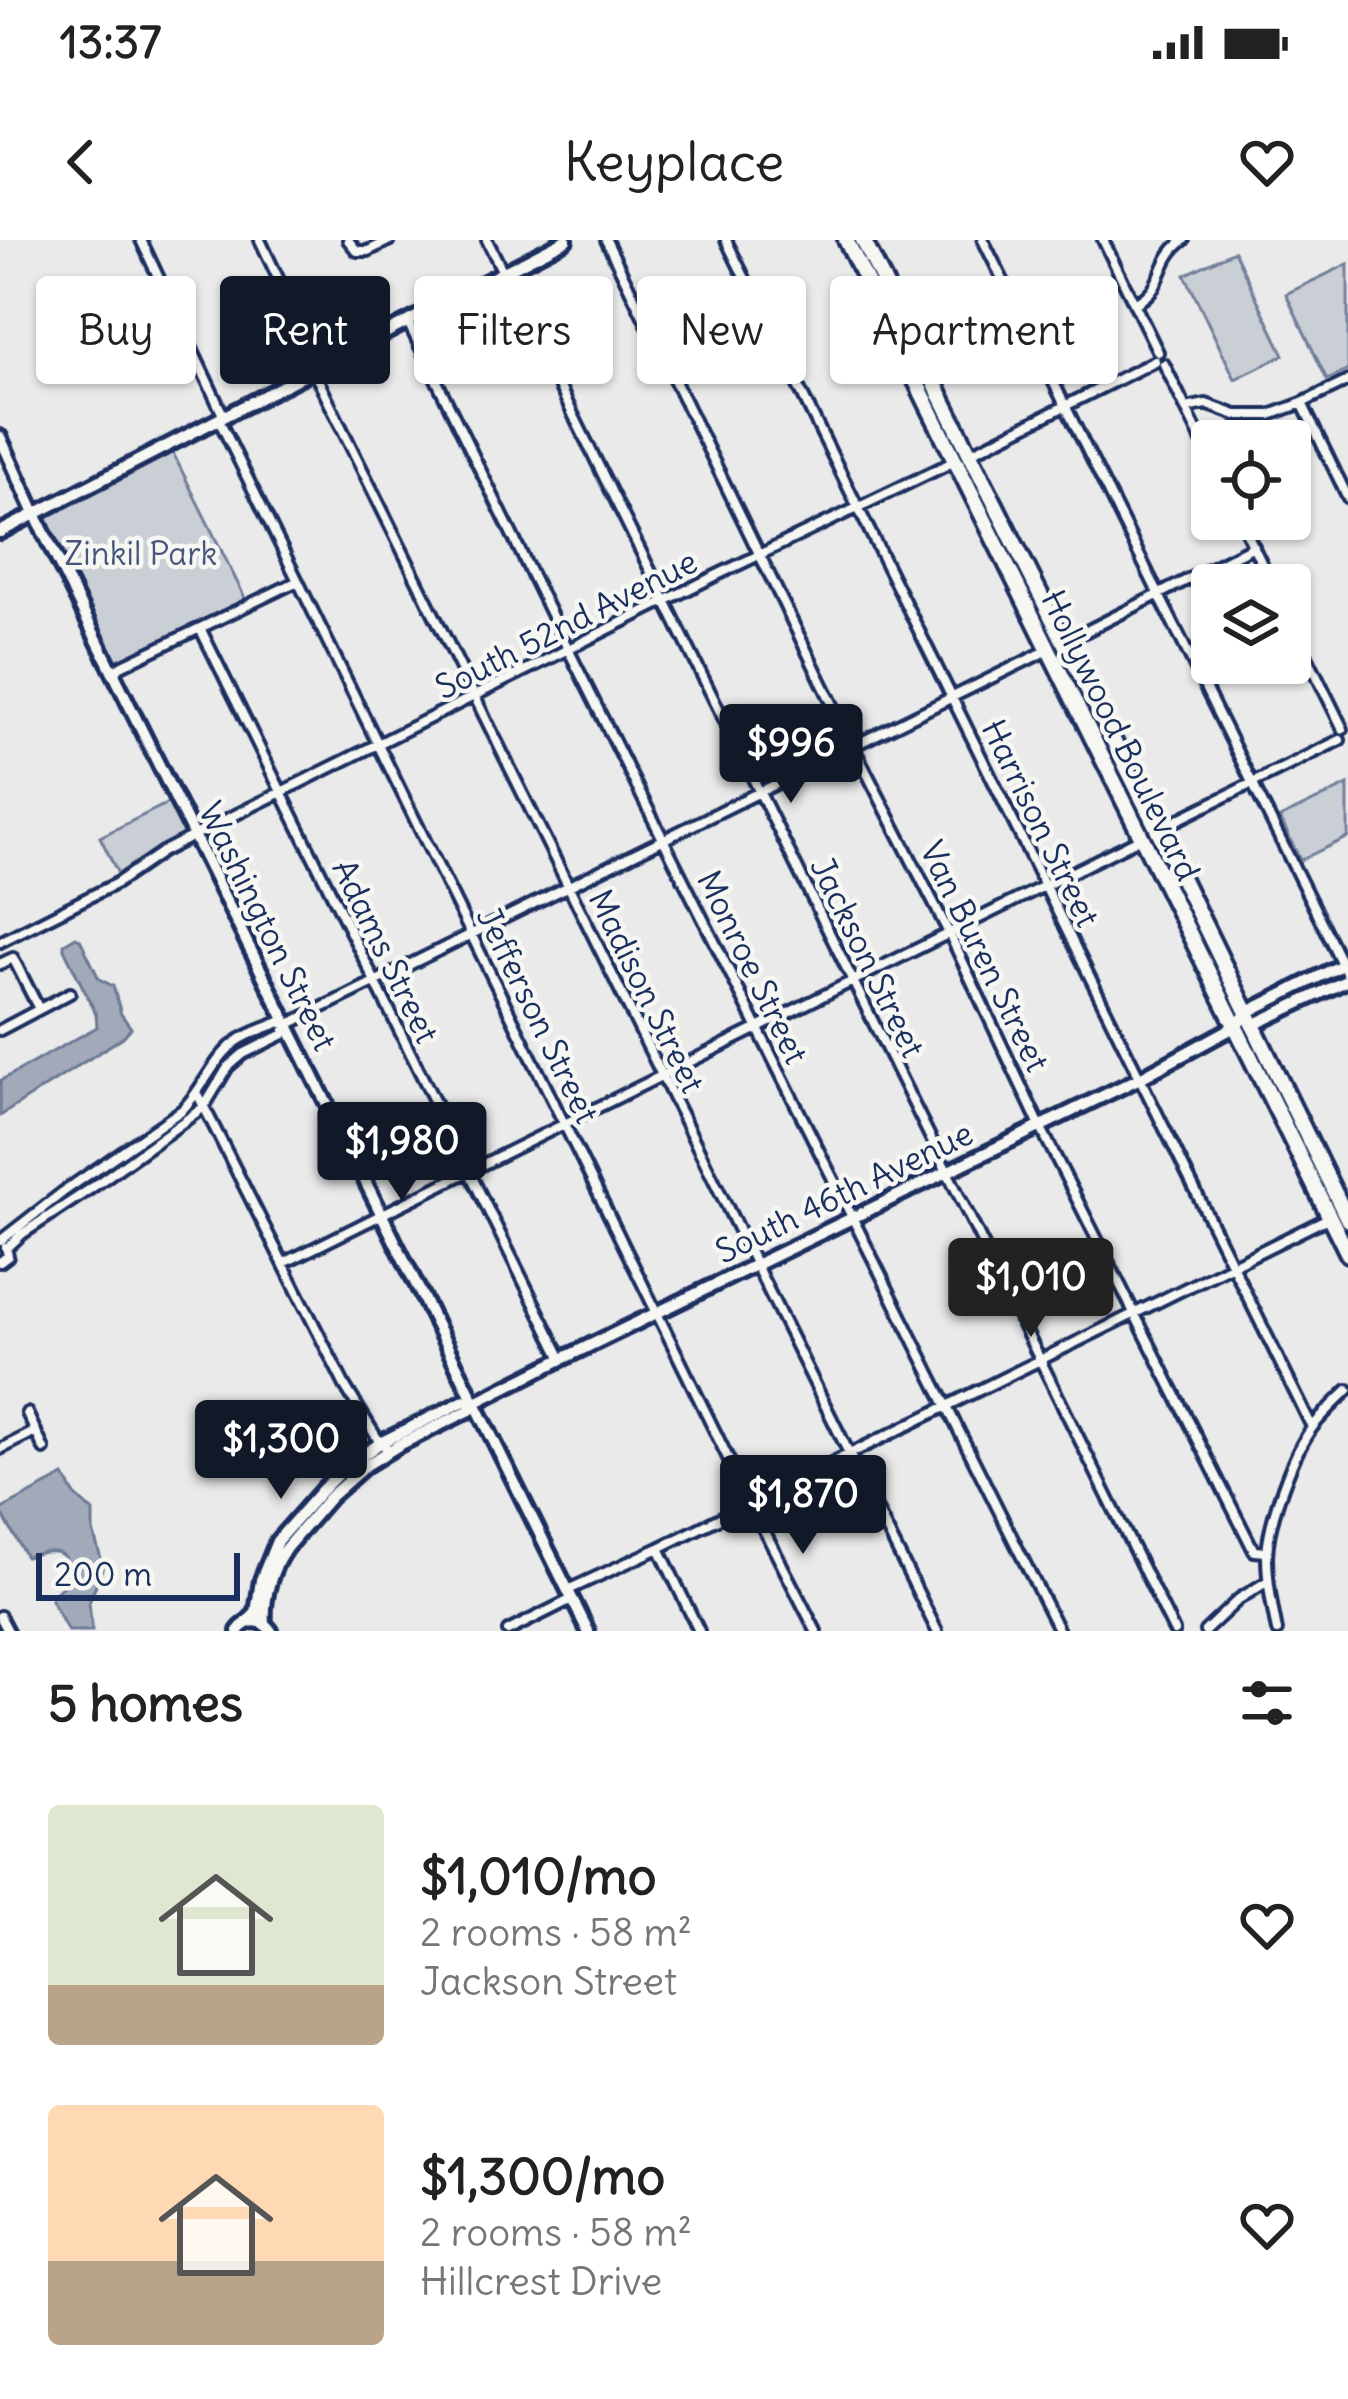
<!DOCTYPE html>
<html lang="en">
<head>
<meta charset="utf-8">
<style>
  :root { --surface:#fff; --page:#f6f6f6; --text:#222; --muted:#767676; --accent:#111827 }
  body { margin:0; font-family:Delius,sans-serif; background:var(--page); color:var(--text); height:100vh; display:flex; flex-direction:column; font-size:45px; white-space:nowrap }
  * { box-sizing:border-box; margin:0 }
  p { font-size:39px; color:var(--muted) }
  .icon { flex:none; width:66px; height:66px; fill:none; stroke:currentColor; stroke-width:2; stroke-linecap:round; stroke-linejoin:round }
  .map { position:relative; height:1391px; overflow:hidden }
  .side { display:flex; flex-direction:column; background:var(--surface); flex:1 }
  .side>* { flex:none }
  .hud { position:absolute; left:36px; top:36px; width:1278px; height:108px; display:flex; gap:24px }
  .buttons { position:absolute; left:1191px; top:180px; display:grid; gap:24px }
  .buttons a { display:grid; place-items:center; width:120px; height:120px; border-radius:12px; background:var(--surface); box-shadow:0 3px 9px #0004; font-size:60px }
  .scale { position:absolute; left:36px; bottom:30px; width:204px; box-sizing:border-box; padding-left:12px; border:6px solid #1b2f5e; border-top:0; font-size:33px; line-height:42px; white-space:nowrap; color:#1b2f5e; -webkit-text-stroke:9px #f6f6f2; paint-order:stroke }
  .price { position:absolute; translate:-50% -102px; padding:0 27px; border-radius:12px; background:var(--accent); color:#fff; font-size:39px; line-height:78px; filter:drop-shadow(0 3px 6px #0008) }
  .price::after { content:''; position:absolute; left:50%; top:72px; width:36px; height:27px; margin-left:-18px; background:inherit; clip-path:polygon(0 0,100% 0,50% 100%) }
  .price.selected { background:#222; color:#fff }
  ul { padding:0; list-style:none }
  li { display:flex; align-items:center; gap:36px; height:300px; padding:0 48px }
  li span { display:grid; place-items:center; flex:none; width:336px; height:240px; border-radius:12px; color:#555 }
  li>.icon { margin-inline-start:auto }
  span .icon { width:144px; height:144px; fill:#fffc; stroke-width:1 }
  li b { font-size:51px }
  h2 { display:flex; justify-content:space-between; align-items:center; height:144px; padding:0 48px; font-size:51px }
  .pill { padding:0 42px; border-radius:12px; background:var(--surface); box-shadow:0 3px 9px #0004; font-size:42px; line-height:108px }
  .pill.selected { background:var(--accent); color:#fff }
  .status { display:flex; justify-content:space-between; align-items:center; height:84px; padding:0 60px; background:var(--surface); direction:ltr }
  .status svg { height:33px; fill:currentColor }
  header { display:flex; justify-content:space-between; align-items:center; height:156px; padding:0 48px; background:var(--surface); font-size:54px; font-weight:600 }
  .map>svg:first-child { display:block }
</style>
</head>
<body>
<div class="status"><b>13:37</b><svg viewBox="0 0 49 12"><path d="M0 12V9h3v3zM5 12V6h3v6zM10 12V3h3v9zM15 12V0h3v12zM26 1h20v11H26zM47 4h2v5h-2z"/></svg></div>
<header><svg class="icon" aria-label="back" viewBox="0 0 24 24"><path d="M15 5l-7 7 7 7"/></svg>Keyplace<svg class="icon" aria-label="heart" viewBox="0 0 24 24"><path d="M12 20l-8-8c-3-5 5-10 8-4 3-6 11-1 8 4z"/></svg></header>
<div class="map">
<svg width="1348" height="1391" viewBox="0 0 1348 1391">
  <rect width="100%" height="100%" fill="#e9eae9"/>
  <filter id="ink" filterUnits="userSpaceOnUse"><feTurbulence type="fractalNoise" baseFrequency=".00833" numOctaves="2"/><feDisplacementMap in="SourceGraphic" scale="24" xChannelSelector="R" yChannelSelector="G"/><feConvolveMatrix kernelMatrix="1 2 1 2 8 2 1 2 1" color-interpolation-filters="sRGB"/></filter>
  <g filter="url(#ink)">
    <path fill="#caced5" stroke="#727e9a" stroke-width="3" d="M1234,11L1284,115L1235,139L1185,35Z
      M1348,24V130L1327,140L1286,54Z
      M165,210L172,211L244,356L243,361L120,423H113L44,283L49,272Z
      M1348,545V597L1300,620L1280,578Z
      M172,561L185,587L184,596L153,613L120,638L100,597Z"/>
    <path fill="#a2aaba" stroke="#6c7995" stroke-width="3" d="M76,697L80,699L99,739L113,746L121,774L131,788L123,797L0,876V841L97,787L96,774L64,709V704Z
      M64,1236L75,1255L93,1272V1291L103,1326L89,1363L92,1391H68L51,1360L52,1356L68,1341C73,1307 51,1308 26,1317L0,1270Z"/>
    <g fill="none" stroke-linecap="round" stroke-linejoin="round">
      <defs>
        <path id="street" d="M141,0L224,177
          M260,0L320,127
          M348,0L357,11H368L390,0
          M487,0L1174,1391
          M606,0L853,506L949,693L1040,886L1254,1311L1267,1312
          M726,0L1312,1187
          M983,0L1348,736
          M1103,0L1158,112
          M1134,64C1167,48 1155,21 1184,0
          M408,82L568,409L1059,1391
          M1164,124L1212,222
          M314,132L937,1391
          M1302,163L1348,258
          M1186,168L1206,164L1236,175H1270L1302,163L1348,141
          M219,180L750,1263L816,1391
          M971,213L1155,121
          M1240,279L1272,345
          M1290,381L1343,489
          M200,388L562,1119
          M1065,402L1254,306
          M115,434L119,427L298,341
          M1159,589L1340,500
          M0,702L117,643L162,612L193,596L713,337L957,220
          M0,724L13,718L39,769
          M0,790L70,753
          M198,855L345,1146L380,1203L390,1210
          M0,1001L63,952L182,870C202,851 213,819 236,802C248,793 266,788 280,782L287,785L1048,410
          M7,1008L22,994L90,949L204,867L228,827L243,814L284,794L286,786
          M0,1022L8,1016L6,1007
          M284,1023L1141,598
          M27,1173L44,1209
          M0,1209L36,1191
          M659,1308L699,1391
          M568,1350L659,1308L1328,978
          M0,1376L8,1391
          M508,1391L572,1359
          M1205,1391L1239,1359L1268,1341
          M1277,1391C1272,1366 1267,1341 1267,1316C1268,1281 1293,1211 1315,1184C1325,1172 1337,1161 1348,1150"/>
        <path id="secondary" d="M0,197L43,291L588,1391
          M0,292L566,0
          M1251,786L1348,740
          M247,1382L256,1373L261,1340L277,1301L322,1250L340,1232L380,1203L464,1161L474,1163
          M265,1384C263,1358 271,1329 286,1308L330,1257L365,1226L399,1205L470,1170L474,1163L562,1119L1140,838L1236,786L1248,772L1348,722
          M238,1391C247,1378 262,1378 271,1391"/>
        <path id="highway" d="M846,0L1348,1014
          M863,0L1158,590L1348,980"/>
      </defs>
      <use href="#street" stroke="#1b2f5e" stroke-width="16"/>
      <use href="#secondary" stroke="#1b2f5e" stroke-width="20"/>
      <use href="#highway" stroke="#1b2f5e" stroke-width="22"/>
      <use href="#street" stroke="#f6f6f2" stroke-width="8"/>
      <use href="#secondary" stroke="#f6f6f2" stroke-width="10"/>
      <use href="#highway" stroke="#f6f6f2" stroke-width="14"/>
    </g>
  </g>
  <g text-anchor="middle" dominant-baseline="central" stroke-width="9" stroke-linejoin="round" paint-order="stroke">
    <g font-size="33" fill="#47577c" stroke="#f6f6f2">
      <text x="141" y="313">Zinkil Park</text>
    </g>
    <g font-size="33" fill="#1b2f5e" stroke="#f6f6f2">
      <text transform="translate(566 384) rotate(-27)">South 52nd Avenue</text>
      <text transform="translate(1121 495) rotate(64)">Hollywood Boulevard</text>
      <text transform="translate(1041 583) rotate(64)">Harrison Street</text>
      <text transform="translate(268 686) rotate(64)">Washington Street</text>
      <text transform="translate(386 711) rotate(64)">Adams Street</text>
      <text transform="translate(985 716) rotate(64)">Van Buren Street</text>
      <text transform="translate(868 717) rotate(64)">Jackson Street</text>
      <text transform="translate(753 727) rotate(64)">Monroe Street</text>
      <text transform="translate(647 751) rotate(64)">Madison Street</text>
      <text transform="translate(538 775) rotate(64)">Jefferson Street</text>
      <text transform="translate(844 952) rotate(-26)">South 46th Avenue</text>
    </g>
  </g>
</svg>
<div class="buttons">
<a><svg class="icon" aria-label="locate" viewBox="0 0 24 24"><circle cx="12" cy="12" r="6"/><path d="M12 2v4M12 18v4M2 12h4M18 12h4"/></svg></a>
<a><svg class="icon" aria-label="layers" viewBox="0 0 24 24"><path d="M12 4l9 5-9 5-9-5zM3 14l9 5 9-5"/></svg></a>
</div>
<div class="scale">200 m</div>
<b class="price" style="left:791px;top:566px">$996</b>
<b class="price" style="left:402px;top:964px">$1,980</b>
<b class="price selected" style="left:1031px;top:1100px">$1,010</b>
<b class="price" style="left:281px;top:1262px">$1,300</b>
<b class="price" style="left:803px;top:1317px">$1,870</b>
<div class="hud">
<a class="pill">Buy</a>
<a class="pill selected">Rent</a>
<a class="pill">Filters</a>
<a class="pill">New</a>
<a class="pill">Apartment</a>
</div>
</div>
<section class="side">
<h2>5 homes<svg class="icon" aria-label="filters" viewBox="0 0 24 24"><path d="M4 7h16M4 17h16"/><circle cx="9" cy="7" r="2"/><circle cx="15" cy="17" r="2"/></svg></h2>
<ul>
<li><span style="background:linear-gradient(#dfe7d0 75%,#b9a48a 0)"><svg class="icon" aria-label="home" viewBox="0 0 24 24"><path d="M3 11l9-7 9 7M6 9v11h12V9"/></svg></span><div><b>$1,010/mo</b><p>2 rooms · 58 m²</p><p>Jackson Street</p></div><svg class="icon" aria-label="heart" viewBox="0 0 24 24"><path d="M12 20l-8-8c-3-5 5-10 8-4 3-6 11-1 8 4z"/></svg></li>
<li><span style="background:linear-gradient(#ffd9b3 65%,#b9a48a 0)"><svg class="icon" aria-label="home" viewBox="0 0 24 24"><path d="M3 11l9-7 9 7M6 9v11h12V9"/></svg></span><div><b>$1,300/mo</b><p>2 rooms · 58 m²</p><p>Hillcrest Drive</p></div><svg class="icon" aria-label="heart" viewBox="0 0 24 24"><path d="M12 20l-8-8c-3-5 5-10 8-4 3-6 11-1 8 4z"/></svg></li>
</ul>
</section>
</body>
</html>
